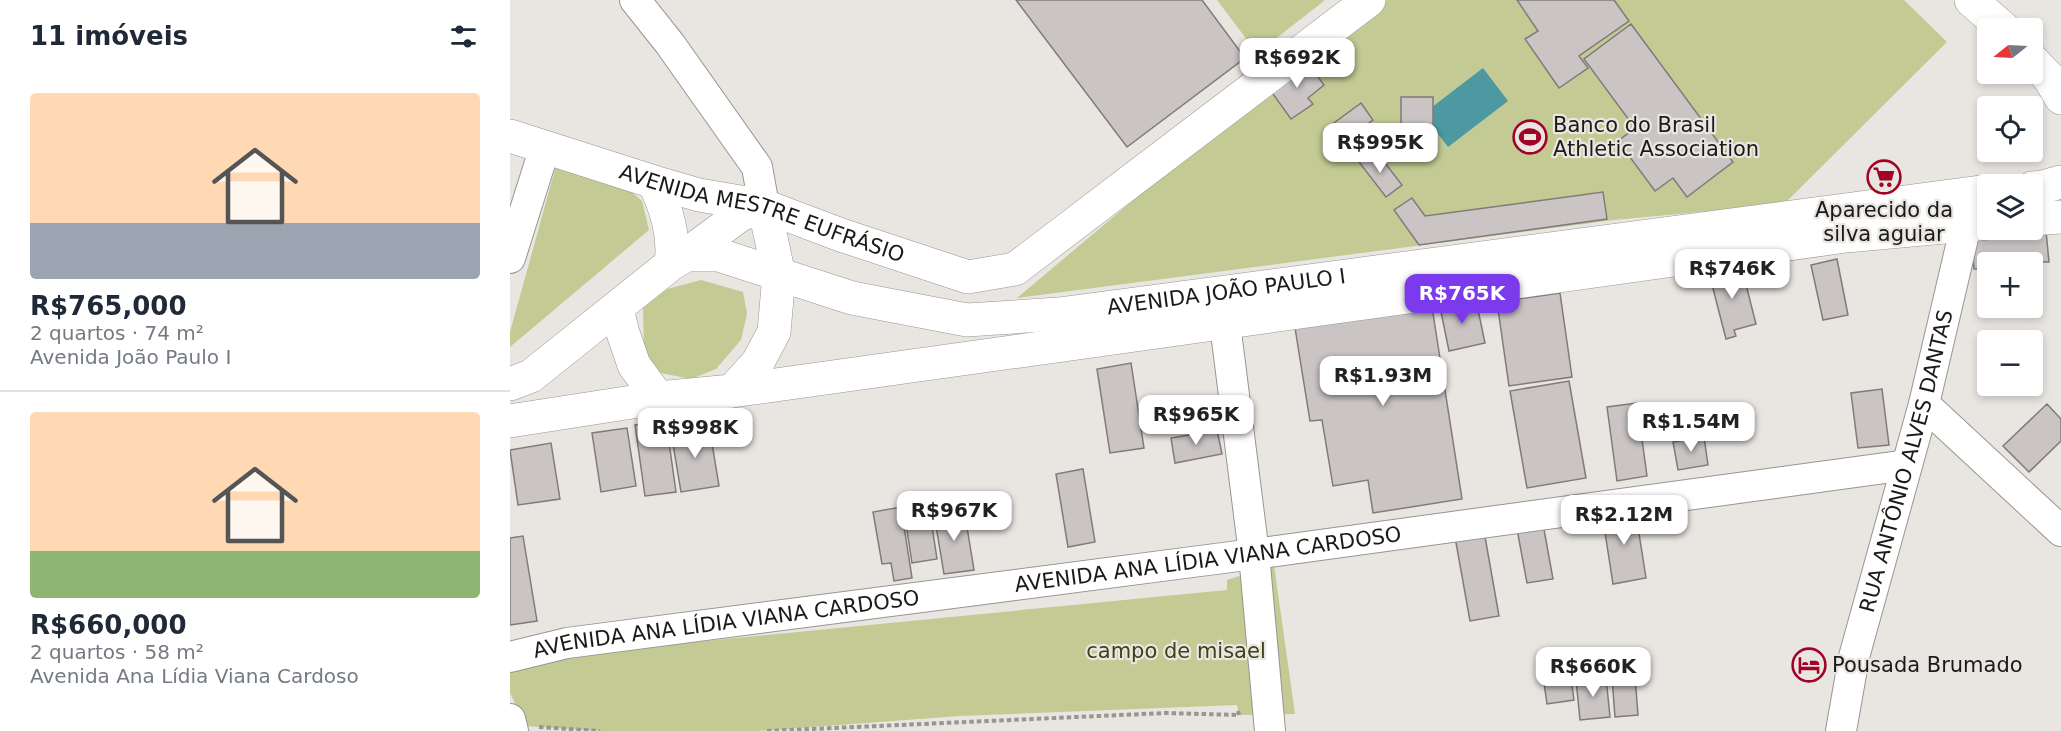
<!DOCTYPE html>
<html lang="pt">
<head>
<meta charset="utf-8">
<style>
  :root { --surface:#fff; --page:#f2f2f3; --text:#1f2937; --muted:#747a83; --line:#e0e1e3; --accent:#7c3aed }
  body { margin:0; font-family:"DejaVu Sans",sans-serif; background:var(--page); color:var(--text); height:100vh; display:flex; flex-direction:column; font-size:22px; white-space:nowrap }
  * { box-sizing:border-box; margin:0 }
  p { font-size:20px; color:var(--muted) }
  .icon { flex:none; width:33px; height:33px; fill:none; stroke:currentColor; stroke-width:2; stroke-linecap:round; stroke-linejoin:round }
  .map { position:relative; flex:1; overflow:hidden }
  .sheet { display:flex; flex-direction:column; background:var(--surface); width:510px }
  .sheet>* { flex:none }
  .needle { width:39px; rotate:252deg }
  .fabs { position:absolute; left:1467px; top:18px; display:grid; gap:12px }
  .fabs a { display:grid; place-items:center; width:66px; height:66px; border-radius:6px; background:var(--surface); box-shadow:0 3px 9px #0003; font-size:30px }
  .price { position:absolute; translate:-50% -51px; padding:0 14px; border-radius:12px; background:#fff; color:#222; font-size:20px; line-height:39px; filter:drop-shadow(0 2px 3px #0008) }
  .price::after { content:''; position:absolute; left:50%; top:36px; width:18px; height:14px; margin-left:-9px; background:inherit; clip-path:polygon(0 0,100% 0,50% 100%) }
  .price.active { background:var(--accent); color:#fff }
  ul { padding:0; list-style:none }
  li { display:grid; align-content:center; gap:12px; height:318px; padding:0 30px }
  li+li { border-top:2px solid var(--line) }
  li span { display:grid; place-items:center; height:186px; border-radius:6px; color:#555 }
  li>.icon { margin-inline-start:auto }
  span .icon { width:108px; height:108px; fill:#fffc; stroke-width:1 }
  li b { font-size:26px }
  h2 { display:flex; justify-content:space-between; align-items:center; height:72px; padding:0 30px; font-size:26px }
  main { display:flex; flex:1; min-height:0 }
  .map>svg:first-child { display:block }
</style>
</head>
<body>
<main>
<section class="sheet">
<h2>11 imóveis<svg class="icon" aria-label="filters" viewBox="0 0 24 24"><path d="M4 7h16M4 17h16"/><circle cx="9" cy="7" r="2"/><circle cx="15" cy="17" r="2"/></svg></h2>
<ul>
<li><span style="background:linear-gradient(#ffd9b3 70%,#9aa5b1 0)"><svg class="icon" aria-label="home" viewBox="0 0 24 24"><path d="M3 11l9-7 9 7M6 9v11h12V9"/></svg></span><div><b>R$765,000</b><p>2 quartos · 74 m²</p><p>Avenida João Paulo I</p></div></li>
<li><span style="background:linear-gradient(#ffd9b3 75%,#8fb573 0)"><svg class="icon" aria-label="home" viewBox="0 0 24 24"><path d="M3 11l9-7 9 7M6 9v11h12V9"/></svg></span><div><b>R$660,000</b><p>2 quartos · 58 m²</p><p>Avenida Ana Lídia Viana Cardoso</p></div></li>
</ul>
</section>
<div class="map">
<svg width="1551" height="731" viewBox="0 0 1551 731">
  <rect width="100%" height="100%" fill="#e9e6e2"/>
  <path fill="#c3ca94" d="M707,0H813L814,1L747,53Z
    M869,0H1394L1437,42L1274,204L1104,220L507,298L777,71Z
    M46,166L107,179L132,201L139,230L0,347V332Z
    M191,280L233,292L237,314L231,340L206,369L181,379L146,372L134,348L133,308L157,289Z
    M764,565L785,714L729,715L727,705L450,716L247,731H90L16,726L0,693V660L717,590V580Z"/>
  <path fill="#4c99a1" d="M973,68L998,101L938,147L913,114Z"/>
  <path fill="#cac5c4" stroke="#7f7b7a" stroke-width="1.5" d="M506,0H692L735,58L617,147Z
    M1007,0H1104L1119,21L1069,56L1078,68L1049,88L1015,39L1028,31Z
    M1121,24L1223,162L1177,197L1163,178L1145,191L1108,141L1125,128L1074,59Z
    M795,59L814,85L798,98L803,104L781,119L758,87Z
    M891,97H923V131L891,130Z
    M851,103L863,120L845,133L853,143L840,153L820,126Z
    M865,150L892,185L876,197L849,162Z
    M1093,192L1097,219L909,245L884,210L902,198L915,216Z
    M1536,231L1539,262H1478V268L1464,269L1461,237Z
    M1327,259L1338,315L1313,320L1301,265Z
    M1231,265L1246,324L1224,330L1226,336L1216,339L1199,273Z
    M1050,293L1062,377L999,386L987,302Z
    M966,300L975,343L939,351L930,307Z
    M922,307L952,499L863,513L858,480L823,486L812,420L800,421L785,328Z
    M621,363L634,448L600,453L587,369Z
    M1059,381L1076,478L1017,488L1000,391Z
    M1372,389L1379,445L1348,448L1341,393Z
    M1127,403L1137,476L1107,481L1097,407Z
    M1537,404L1551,419V441L1519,472L1493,446Z
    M156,421L166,492L135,496L125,425Z
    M199,425L209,486L171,492L161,432Z
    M117,428L126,486L91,492L82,433Z
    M707,430L712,454L665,463L661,438Z
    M1194,437L1198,465L1168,470L1163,442Z
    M41,443L50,499L8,505L0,450Z
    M573,469L585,542L558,547L546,474Z
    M418,500L427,559L402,563L393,504Z
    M391,507L402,578L384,581L381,563L372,564L363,512Z
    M1125,508L1136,578L1103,584L1092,513Z
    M454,509L464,570L434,574L424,514Z
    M1033,524L1043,579L1017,583L1007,529Z
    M974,531L989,616L960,621L945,537Z
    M13,536L27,621L0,625V538Z
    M1059,665L1064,700L1037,704L1032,669Z
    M1096,677L1100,717L1070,720L1066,680Z
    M1125,677L1128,715L1105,717L1102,678Z"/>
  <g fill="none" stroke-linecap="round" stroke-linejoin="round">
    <defs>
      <g id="street">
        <path d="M125,0L160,44L247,167L254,206"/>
        <path d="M0,258L35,147"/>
        <path d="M715,324L744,554L760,731"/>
        <path d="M1414,404L1551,531"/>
        <path id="s1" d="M0,657L57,643L744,554L1397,465"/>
        <path d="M0,719L3,731"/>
        <path id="s2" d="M1331,731L1344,657L1414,404L1456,225L1455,200"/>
      </g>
      <g id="secondary">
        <path id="s3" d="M0,136L144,182L189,195L254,206L331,235L458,277L505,269L859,0"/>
        <path d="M144,182C156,208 165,235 161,264"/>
        <path d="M1522,188L1533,187L1551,182"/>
        <path d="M1522,219L1551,217"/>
        <path d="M176,255L230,215L254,206"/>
        <path d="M107,308L112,330L124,365L148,398"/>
        <path id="s4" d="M0,384L21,376L161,264L176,255H209L342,298L457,320L549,314L1478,191"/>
        <path d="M222,391L248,362L264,332L269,275L254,206"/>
        <path d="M0,421L148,398L222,391L1336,236L1478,223"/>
      </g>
      <path id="primary" d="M1461,0L1493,28
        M1522,60L1540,79L1551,98"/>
    </defs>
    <use href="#street" stroke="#979591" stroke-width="32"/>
    <use href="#secondary" stroke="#979591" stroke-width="34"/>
    <use href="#primary" stroke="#979591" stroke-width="34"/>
    <path stroke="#989593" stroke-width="4" stroke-dasharray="4.5 3" stroke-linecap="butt" d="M29,727L90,731
      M257,731L655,713L729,715L728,711"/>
    <use href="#street" stroke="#fff" stroke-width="30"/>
    <use href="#secondary" stroke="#fff" stroke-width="33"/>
    <use href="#primary" stroke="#fff" stroke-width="33"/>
  </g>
  <defs>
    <symbol id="stadium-ring" viewBox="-11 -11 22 22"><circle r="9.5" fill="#e9e6e2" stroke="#a20325" stroke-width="1.5"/><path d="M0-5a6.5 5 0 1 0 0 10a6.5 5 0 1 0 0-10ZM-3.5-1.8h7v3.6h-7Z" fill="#a20325"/></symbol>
    <symbol id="supermarket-ring" viewBox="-11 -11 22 22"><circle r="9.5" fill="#e9e6e2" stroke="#a20325" stroke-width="1.5"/><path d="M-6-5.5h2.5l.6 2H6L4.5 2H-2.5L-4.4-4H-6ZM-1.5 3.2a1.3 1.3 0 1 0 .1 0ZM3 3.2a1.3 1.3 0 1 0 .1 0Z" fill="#a20325"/></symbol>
    <symbol id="hotel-ring" viewBox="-11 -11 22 22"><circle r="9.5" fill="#e9e6e2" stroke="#a20325" stroke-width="1.5"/><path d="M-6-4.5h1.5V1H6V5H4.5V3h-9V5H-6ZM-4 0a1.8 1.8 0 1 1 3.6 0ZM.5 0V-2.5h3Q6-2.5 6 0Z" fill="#a20325"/></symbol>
  </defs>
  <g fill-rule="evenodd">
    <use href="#stadium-ring" x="1001" y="118" width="38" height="38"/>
    <use href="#supermarket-ring" x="1355" y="158" width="38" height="38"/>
    <use href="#hotel-ring" x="1280" y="646" width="38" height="38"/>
  </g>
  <g text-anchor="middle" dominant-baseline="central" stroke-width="4.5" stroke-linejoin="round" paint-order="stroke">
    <g font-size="21" fill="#1b1a19" stroke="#e9e6e2" text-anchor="start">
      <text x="1043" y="125">Banco do Brasil<tspan x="1043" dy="24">Athletic Association</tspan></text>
      <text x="1374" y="210" text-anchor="middle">Aparecido da<tspan x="1374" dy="24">silva aguiar</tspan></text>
      <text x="1322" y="665">Pousada Brumado</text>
    </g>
    <g font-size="21" fill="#1b1a19" stroke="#e9e6e2">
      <text stroke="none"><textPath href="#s3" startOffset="264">AVENIDA MESTRE EUFRÁSIO</textPath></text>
      <text stroke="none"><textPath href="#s4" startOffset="770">AVENIDA JOÃO PAULO I</textPath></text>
      <text stroke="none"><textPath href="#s2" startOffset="278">RUA ANTÔNIO ALVES DANTAS</textPath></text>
      <text stroke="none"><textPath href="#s1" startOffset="705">AVENIDA ANA LÍDIA VIANA CARDOSO</textPath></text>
      <text stroke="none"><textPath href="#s1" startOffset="219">AVENIDA ANA LÍDIA VIANA CARDOSO</textPath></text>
    </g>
    <g font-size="21" fill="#3d4115" stroke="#e9e6e2">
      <text x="666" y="651">campo de misael</text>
    </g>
  </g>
</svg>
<div class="fabs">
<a><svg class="needle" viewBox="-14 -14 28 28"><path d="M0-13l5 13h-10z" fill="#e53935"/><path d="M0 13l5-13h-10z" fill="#747a83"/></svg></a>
<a><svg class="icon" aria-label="locate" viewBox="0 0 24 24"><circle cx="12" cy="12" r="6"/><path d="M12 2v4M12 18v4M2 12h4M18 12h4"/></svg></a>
<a><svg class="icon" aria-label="layers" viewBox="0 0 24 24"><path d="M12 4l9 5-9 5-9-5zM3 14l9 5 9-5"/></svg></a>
<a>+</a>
<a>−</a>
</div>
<b class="price" style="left:787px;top:89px">R$692K</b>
<b class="price" style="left:870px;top:174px">R$995K</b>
<b class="price" style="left:1222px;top:300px">R$746K</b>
<b class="price active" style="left:952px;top:325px">R$765K</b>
<b class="price" style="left:873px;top:407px">R$1.93M</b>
<b class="price" style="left:686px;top:446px">R$965K</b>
<b class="price" style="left:1181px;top:453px">R$1.54M</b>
<b class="price" style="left:185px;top:459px">R$998K</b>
<b class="price" style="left:444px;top:542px">R$967K</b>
<b class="price" style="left:1114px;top:546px">R$2.12M</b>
<b class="price" style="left:1083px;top:698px">R$660K</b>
</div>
</main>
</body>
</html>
